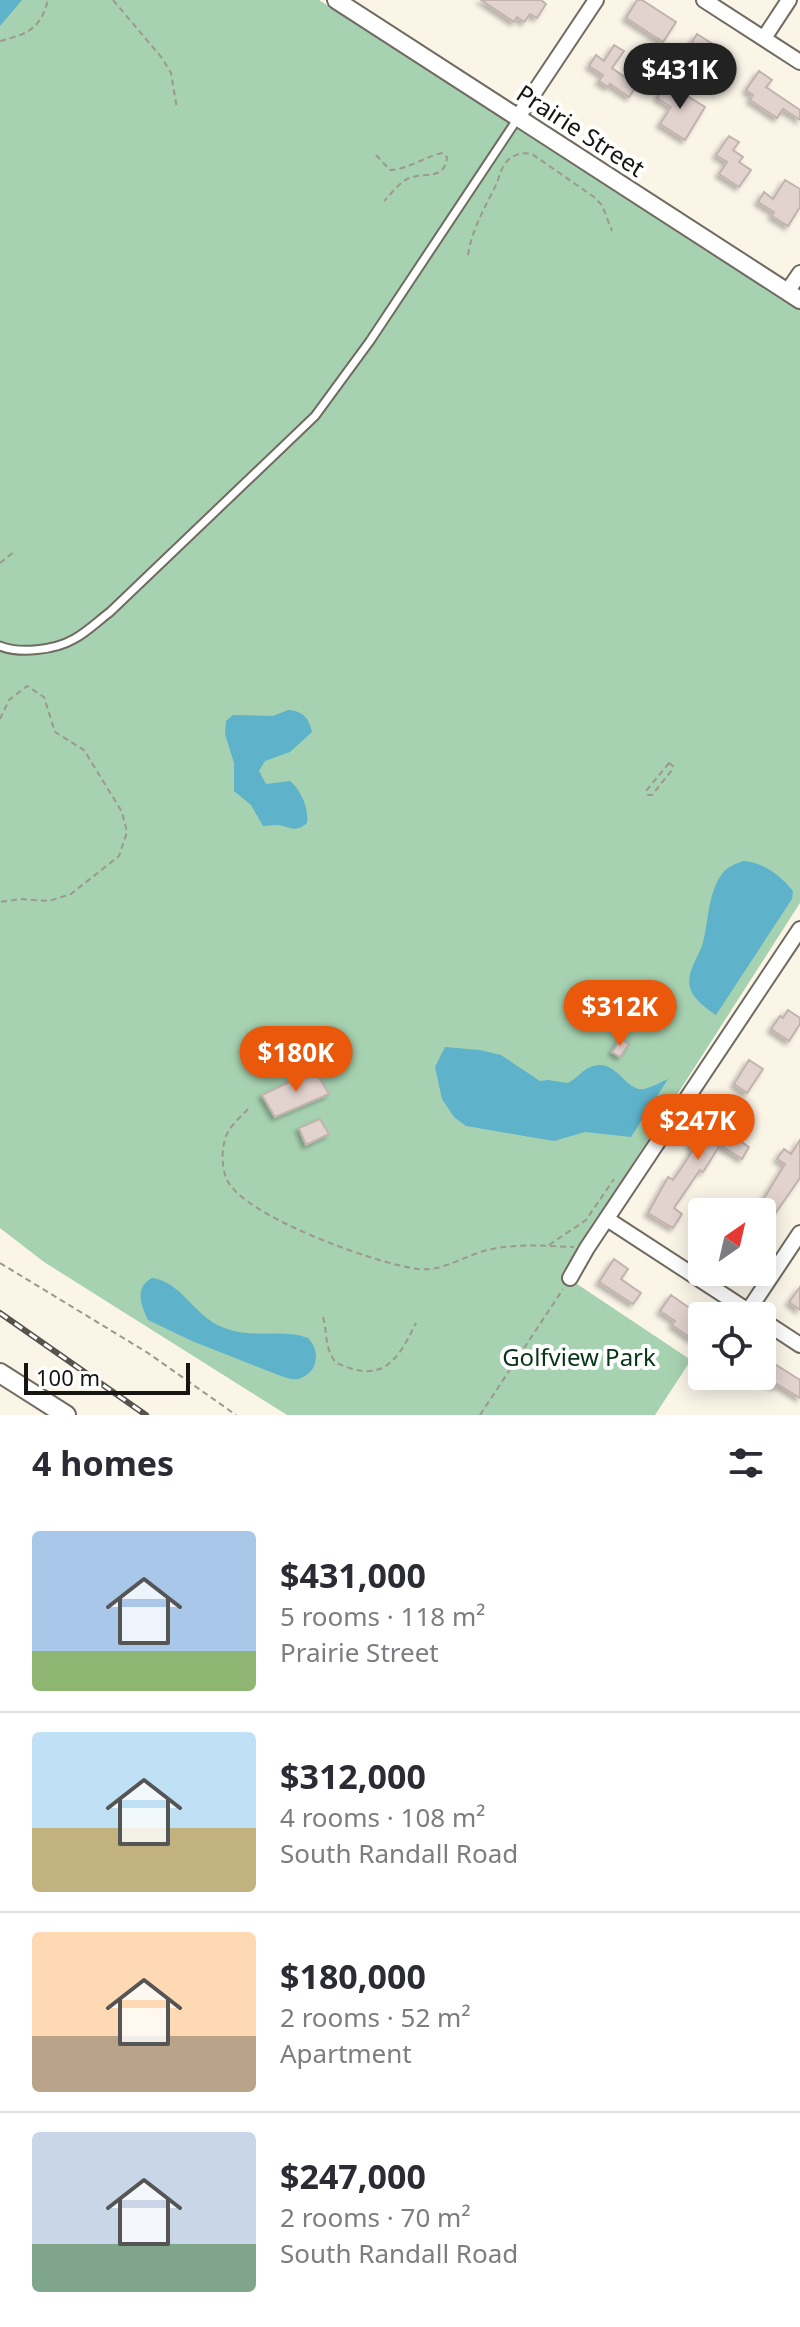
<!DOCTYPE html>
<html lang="en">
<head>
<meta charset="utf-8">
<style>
  :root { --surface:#fff; --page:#f2f2f3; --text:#2b2b33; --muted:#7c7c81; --line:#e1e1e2; --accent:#ea580c }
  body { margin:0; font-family:"Noto Sans",sans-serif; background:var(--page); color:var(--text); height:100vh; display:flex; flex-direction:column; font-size:30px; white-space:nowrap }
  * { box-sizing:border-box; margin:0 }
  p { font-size:26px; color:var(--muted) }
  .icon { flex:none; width:44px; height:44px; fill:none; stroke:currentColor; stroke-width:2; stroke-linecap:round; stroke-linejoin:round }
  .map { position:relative; height:1415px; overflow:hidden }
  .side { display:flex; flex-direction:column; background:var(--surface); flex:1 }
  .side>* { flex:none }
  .needle { width:52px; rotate:34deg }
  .controls { position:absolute; left:688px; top:1198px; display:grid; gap:16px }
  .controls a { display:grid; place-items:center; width:88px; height:88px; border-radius:8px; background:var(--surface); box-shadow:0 4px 20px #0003; font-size:40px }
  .scale { position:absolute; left:24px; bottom:20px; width:166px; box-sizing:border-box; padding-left:8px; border:4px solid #171511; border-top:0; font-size:22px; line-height:28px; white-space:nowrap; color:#171511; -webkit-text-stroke:6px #fff; paint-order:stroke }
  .price { position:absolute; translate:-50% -68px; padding:0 18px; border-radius:28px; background:var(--accent); color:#fff; font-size:26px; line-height:52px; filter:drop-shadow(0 2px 4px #0008) }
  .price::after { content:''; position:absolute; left:50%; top:48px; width:24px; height:18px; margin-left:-12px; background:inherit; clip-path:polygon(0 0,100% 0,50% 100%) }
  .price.on { background:#222; color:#fff }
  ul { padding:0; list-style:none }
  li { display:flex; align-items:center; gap:24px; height:200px; padding:0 32px }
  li+li { border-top:2px solid var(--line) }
  li span { display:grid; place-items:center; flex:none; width:224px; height:160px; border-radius:8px; color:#555 }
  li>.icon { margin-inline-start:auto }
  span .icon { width:96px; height:96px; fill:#fffc; stroke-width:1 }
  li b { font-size:34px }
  h2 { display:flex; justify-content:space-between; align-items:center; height:96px; padding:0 32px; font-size:34px }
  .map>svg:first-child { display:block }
</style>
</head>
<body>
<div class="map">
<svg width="800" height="1415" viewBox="0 0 800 1415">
  <defs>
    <filter id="shadow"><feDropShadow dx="-3.5" dy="3.5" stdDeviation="2" flood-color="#0004"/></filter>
  </defs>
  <rect width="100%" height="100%" fill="#fbf5e8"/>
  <path fill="#a7d2b1" d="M0,0H319L800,310V903L562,1274L691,1360L655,1415H287L44,1262L0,1228Z"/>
  <path fill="#5eb2c9" d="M0,0H22L0,26Z
    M288,710C302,711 309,717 312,732L290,752L265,761L259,771L266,784L290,781C301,790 309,808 307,823C294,834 290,826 277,825C272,825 268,826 263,826L251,805L234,791V763L225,734L226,721L233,715L273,716Z
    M743,861C763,862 781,876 793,891L792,899L716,1015C707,1009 693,999 690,988C686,974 697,959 702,946C709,923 707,894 722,874C727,867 735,864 743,861Z
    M445,1047L480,1050L501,1055L540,1081L548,1080L568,1083C576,1079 581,1072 588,1068C616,1054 624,1092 644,1089C652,1087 661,1082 668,1079L631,1137L585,1132L554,1141L466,1126L454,1117L442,1099L435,1067Z
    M152,1278C182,1282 194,1316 222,1327C253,1340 281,1328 308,1338C320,1350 319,1371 301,1378C294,1381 288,1378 281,1376L192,1341L148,1320C141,1305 134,1288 152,1278Z"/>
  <path fill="#e2d3cf" stroke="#c2b3af" stroke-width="2" filter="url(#shadow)" d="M481,0H541L546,4L537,18L530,14L524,22L517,17L514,22Z
    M637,0H642L676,22L663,42L626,18Z
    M697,34L719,48L717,51L725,57L717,69L688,49Z
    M614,45L624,51L612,68L629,80L633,74L641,79L629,97L610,84L608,87L599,81L603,75L589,66L596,55L604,61Z
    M759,71L772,80L766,87L800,110V120L783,109L777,118L750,100L753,95L746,90Z
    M667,83L705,107L685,140L660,124L671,107L657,98Z
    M729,136L739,142L733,150L743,157L739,162L751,170L739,187L719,174L727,162L716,155Z
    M785,180L800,189V207L788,226L772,216L774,212L758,202L764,192L773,199Z
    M788,1010L800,1018V1024L789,1041L771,1029L780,1016L783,1018Z
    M621,1039L629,1044L620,1057L612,1052Z
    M293,1047L301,1055L290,1063L285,1052Z
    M749,1060L763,1069L747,1093L734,1084Z
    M315,1070L329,1094L275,1117L262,1095Z
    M717,1101L734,1112L731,1116L737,1119L728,1133L749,1147L742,1159L720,1145L703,1172L700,1170L674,1208L682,1214L673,1228L648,1213L668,1177L673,1180L686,1161L694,1147L690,1145L712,1116L709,1114Z
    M320,1119L329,1134L306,1145L299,1128Z
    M800,1140V1178L762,1232V1210L758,1208L785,1164L777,1159L784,1149L791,1154Z
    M614,1259L628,1269L621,1279L641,1293L633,1304L599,1282Z
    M800,1287V1310L789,1302Z
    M671,1295L698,1314L693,1321L701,1326L692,1339L672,1325L675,1321L660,1311Z
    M762,1356L800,1380V1398L777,1384L775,1387L762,1379Z"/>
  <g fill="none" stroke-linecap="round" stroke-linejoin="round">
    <defs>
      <path id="service" d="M0,646C20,654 55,650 74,639C87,632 98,621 110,612L315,416L370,341L518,118"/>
      <path id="minor" d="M704,0L800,62
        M764,38L789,0
        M518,117L596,0
        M787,292L800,273
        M607,1219L756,1316
        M570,1278L587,1248L800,929
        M748,1311L800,1233
        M762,1320L800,1345"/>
      <path id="tertiary" d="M336,0L800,300"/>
      <path id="secondary" d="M0,1373L66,1415"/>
    </defs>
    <use href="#service" stroke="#706a60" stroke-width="11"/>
    <use href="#minor" stroke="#706a60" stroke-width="18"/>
    <use href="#tertiary" stroke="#706a60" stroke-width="20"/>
    <use href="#secondary" stroke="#706a60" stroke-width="22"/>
    <path stroke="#9c988f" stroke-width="2" stroke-dasharray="6 4" stroke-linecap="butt" d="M113,0L162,58L171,73L177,109
      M0,41C27,34 40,30 48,0
      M376,155L390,170C409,169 424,157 442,153L447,157C445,182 422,171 407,179C398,184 391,194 384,201
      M468,255C472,230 483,211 494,189C499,180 500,168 508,160C515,154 523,152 532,154L594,197L602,205L612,231
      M0,563L15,551
      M0,719L9,700L27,686L44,697L55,732L84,750L122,812L127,832L119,856L71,894L49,901L21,899L0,902
      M669,763L673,766L672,770L652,795H648L646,791Z
      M248,1109C242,1116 232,1124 228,1132C221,1144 221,1167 227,1180C245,1217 377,1264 418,1269C443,1272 465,1255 488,1250C517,1243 545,1246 574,1247
      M549,1245L586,1220L614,1179
      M0,1263L148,1353L236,1415
      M323,1317C328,1336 324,1345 335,1362C382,1385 397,1362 416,1323
      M480,1415L563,1289"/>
    <use href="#service" stroke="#fff" stroke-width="7"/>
    <use href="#minor" stroke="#fff" stroke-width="14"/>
    <use href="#tertiary" stroke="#fff" stroke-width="16"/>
    <use href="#secondary" stroke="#fff" stroke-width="18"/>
    <defs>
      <path id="rail" d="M0,1313L146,1415"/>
    </defs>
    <use href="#rail" stroke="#56534d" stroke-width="6"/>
    <use href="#rail" stroke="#fff" stroke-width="3" stroke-dasharray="9" stroke-linecap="butt"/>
  </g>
  <g text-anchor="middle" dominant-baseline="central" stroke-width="8" stroke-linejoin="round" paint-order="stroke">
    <g font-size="24" fill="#171511" stroke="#fff">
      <text transform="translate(581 130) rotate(33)">Prairie Street</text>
    </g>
    <g font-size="24" fill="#063519" stroke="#fff">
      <text x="579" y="1356">Golfview Park</text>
    </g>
  </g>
</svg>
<div class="controls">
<a><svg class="needle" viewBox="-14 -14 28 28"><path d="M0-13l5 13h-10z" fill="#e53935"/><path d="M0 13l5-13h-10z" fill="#7c7c81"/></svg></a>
<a><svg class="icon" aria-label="locate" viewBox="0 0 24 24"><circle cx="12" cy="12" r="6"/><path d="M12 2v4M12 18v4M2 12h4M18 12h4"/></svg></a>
</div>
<div class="scale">100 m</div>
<b class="price on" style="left:680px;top:111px">$431K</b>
<b class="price" style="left:620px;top:1048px">$312K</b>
<b class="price" style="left:296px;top:1094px">$180K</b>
<b class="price" style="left:698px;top:1162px">$247K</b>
</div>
<section class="side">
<h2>4 homes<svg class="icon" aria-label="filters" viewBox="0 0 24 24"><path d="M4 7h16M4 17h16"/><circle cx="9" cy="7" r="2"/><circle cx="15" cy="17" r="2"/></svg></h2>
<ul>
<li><span style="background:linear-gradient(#a9c7e8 75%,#8fb573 0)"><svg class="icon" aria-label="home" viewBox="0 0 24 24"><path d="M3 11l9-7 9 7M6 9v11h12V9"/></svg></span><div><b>$431,000</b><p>5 rooms · 118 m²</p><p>Prairie Street</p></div></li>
<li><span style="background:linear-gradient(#bfe0f5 60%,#c2b280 0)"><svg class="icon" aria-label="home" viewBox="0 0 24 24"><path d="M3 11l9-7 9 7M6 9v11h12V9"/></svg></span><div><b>$312,000</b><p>4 rooms · 108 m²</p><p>South Randall Road</p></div></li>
<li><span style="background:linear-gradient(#ffd9b3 65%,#b9a48a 0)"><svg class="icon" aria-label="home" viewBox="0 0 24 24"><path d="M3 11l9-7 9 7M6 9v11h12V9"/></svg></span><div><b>$180,000</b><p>2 rooms · 52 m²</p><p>Apartment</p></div></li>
<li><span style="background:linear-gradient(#c9d6e8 70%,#7fa58c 0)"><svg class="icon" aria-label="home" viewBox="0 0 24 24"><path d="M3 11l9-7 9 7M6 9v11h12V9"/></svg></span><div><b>$247,000</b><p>2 rooms · 70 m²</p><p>South Randall Road</p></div></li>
</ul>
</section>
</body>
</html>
